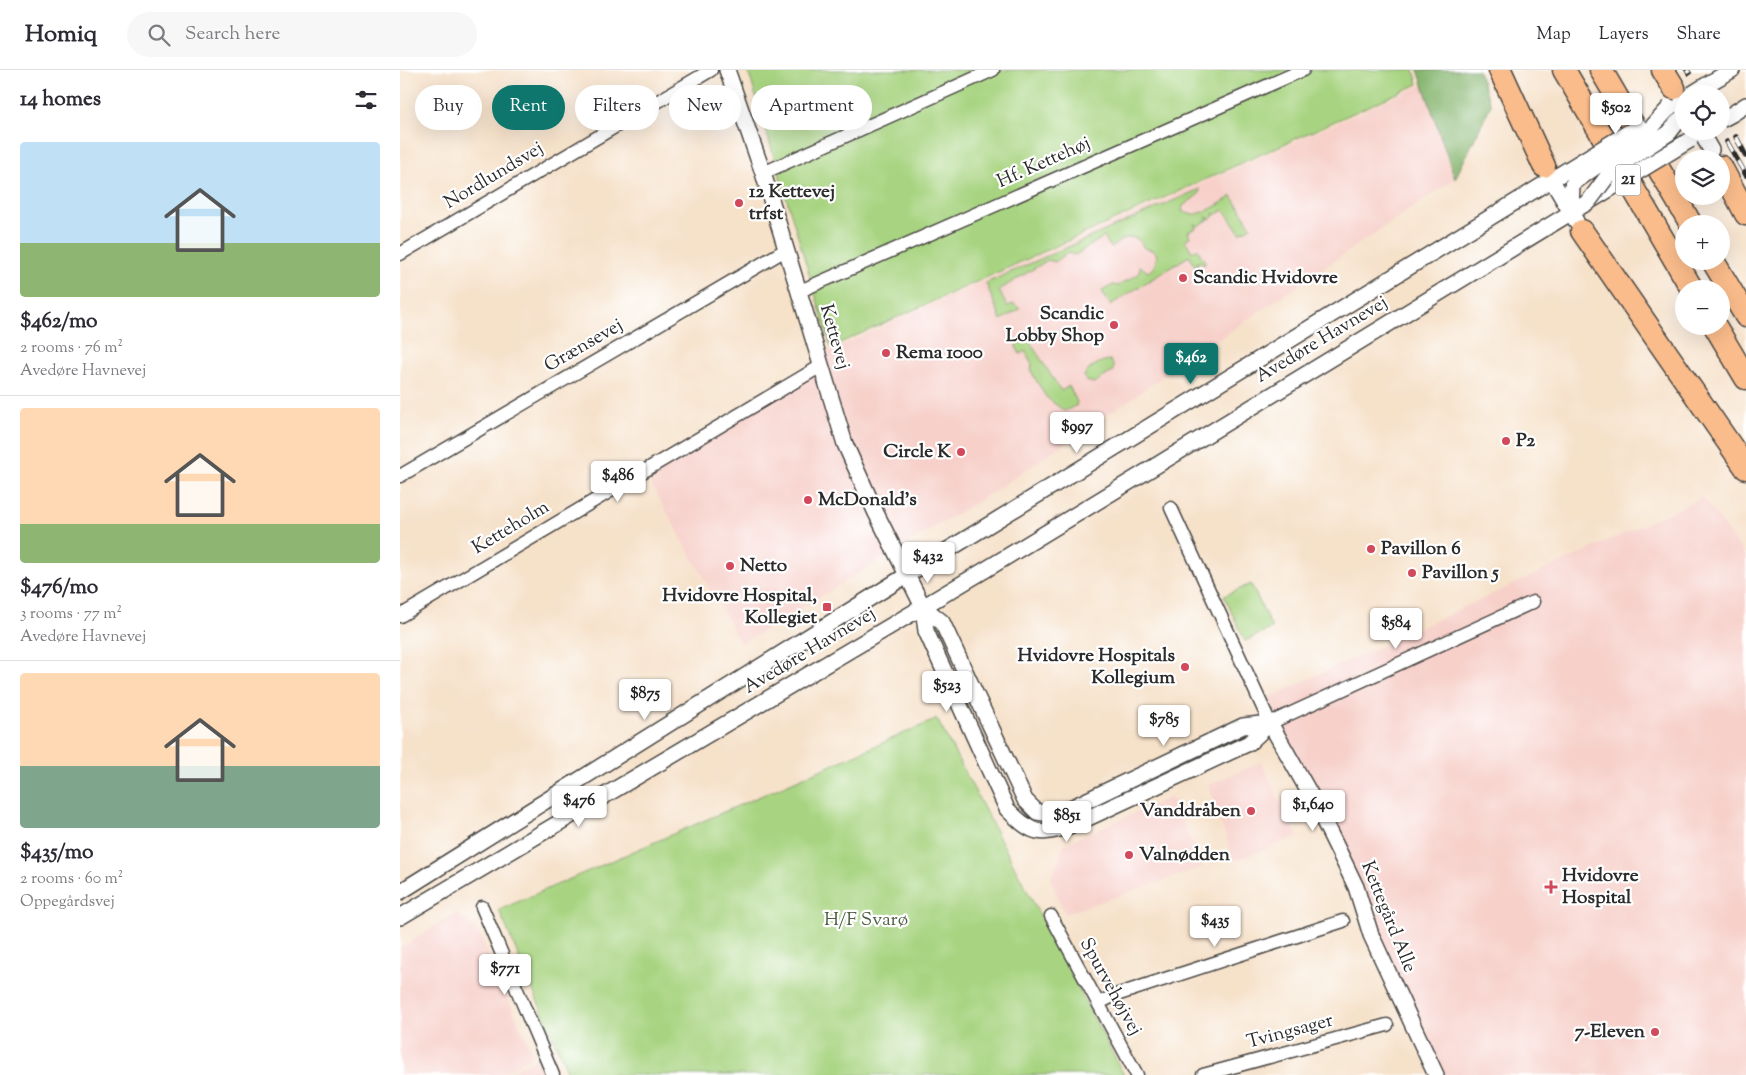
<!DOCTYPE html>
<html lang="en">
<head>
<meta charset="utf-8">
<style>
  :root { --surface:#fff; --page:#f7f7f7; --text:#2b2b33; --muted:#7c7c81; --line:#e1e1e2; --accent:#0f766e }
  body { margin:0; font-family:"Sorts Mill Goudy",serif; background:var(--page); color:var(--text); height:100vh; display:flex; flex-direction:column; font-size:19px; white-space:nowrap }
  * { box-sizing:border-box; margin:0 }
  p { font-size:16px; color:var(--muted) }
  .icon { flex:none; width:28px; height:28px; fill:none; stroke:currentColor; stroke-width:2; stroke-linecap:round; stroke-linejoin:round }
  .map { position:relative; flex:1; overflow:hidden }
  .sheet { display:flex; flex-direction:column; background:var(--surface); width:400px }
  .sheet>* { flex:none }
  .banner { position:absolute; left:15px; top:15px; width:475px; height:45px; display:flex; gap:10px }
  .controls { position:absolute; left:1275px; top:15px; display:grid; gap:10px }
  .controls a { display:grid; place-items:center; width:55px; height:55px; border-radius:50%; background:var(--surface); box-shadow:0 5px 20px #0002; font-size:25px }
  .price { position:absolute; translate:-50% -42px; padding:0 11px; border-radius:5px; background:#fff; color:#222; font-size:16px; line-height:32px; filter:drop-shadow(0 1px 2px #0008) }
  .price::after { content:''; position:absolute; left:50%; top:30px; width:15px; height:11px; margin-left:-8px; background:inherit; clip-path:polygon(0 0,100% 0,50% 100%) }
  .price.active { background:var(--accent); color:#fff }
  ul { padding:0; list-style:none }
  li { display:grid; align-content:center; gap:10px; height:265px; padding:0 20px }
  li+li { border-top:1px solid var(--line) }
  li span { display:grid; place-items:center; height:155px; border-radius:5px; color:#555 }
  li>.icon { margin-inline-start:auto }
  span .icon { width:90px; height:90px; fill:#fffc; stroke-width:1 }
  li b { font-size:21px }
  h2 { display:flex; justify-content:space-between; align-items:center; height:60px; padding:0 20px; font-size:21px }
  .pill { padding:0 18px; border-radius:22px; background:var(--surface); box-shadow:0 5px 20px #0002; font-size:18px; line-height:45px }
  .pill.active { background:var(--accent); color:#fff }
  header { display:flex; align-items:center; gap:30px; box-sizing:border-box; height:70px; padding:0 25px; background:var(--surface); border-bottom:1px solid var(--line) }
  header strong { font-size:24px }
  nav { display:flex; gap:28px; margin-inline-start:auto; font-size:18px }
  .search { width:350px; height:45px; background:var(--page); display:flex; align-items:center; gap:12px; box-sizing:border-box; padding:0 18px; border-radius:28px; color:var(--muted); font-size:19px }
  main { display:flex; flex:1; min-height:0 }
  .map>svg:first-child { display:block }
</style>
</head>
<body>
<header>
<strong>Homiq</strong>
<div class="search"><svg class="icon" aria-label="search" viewBox="0 0 24 24"><circle cx="10" cy="10" r="6"/><path d="M15 15l6 6"/></svg>Search here</div>
<nav><a>Map</a><a>Layers</a><a>Share</a></nav>
</header>
<main>
<section class="sheet">
<h2>14 homes<svg class="icon" aria-label="filters" viewBox="0 0 24 24"><path d="M4 7h16M4 17h16"/><circle cx="9" cy="7" r="2"/><circle cx="15" cy="17" r="2"/></svg></h2>
<ul>
<li><span style="background:linear-gradient(#bfe0f5 65%,#8fb573 0)"><svg class="icon" aria-label="home" viewBox="0 0 24 24"><path d="M3 11l9-7 9 7M6 9v11h12V9"/></svg></span><div><b>$462/mo</b><p>2 rooms · 76 m²</p><p>Avedøre Havnevej</p></div></li>
<li><span style="background:linear-gradient(#ffd9b3 75%,#8fb573 0)"><svg class="icon" aria-label="home" viewBox="0 0 24 24"><path d="M3 11l9-7 9 7M6 9v11h12V9"/></svg></span><div><b>$476/mo</b><p>3 rooms · 77 m²</p><p>Avedøre Havnevej</p></div></li>
<li><span style="background:linear-gradient(#ffd9b3 60%,#7fa58c 0)"><svg class="icon" aria-label="home" viewBox="0 0 24 24"><path d="M3 11l9-7 9 7M6 9v11h12V9"/></svg></span><div><b>$435/mo</b><p>2 rooms · 60 m²</p><p>Oppegårdsvej</p></div></li>
</ul>
</section>
<div class="map">
<svg width="1346" height="1005" viewBox="0 0 1346 1005">
  <rect width="100%" height="100%" fill="#fff"/>
  <filter id="ink" filterUnits="userSpaceOnUse"><feTurbulence type="fractalNoise" baseFrequency=".02" numOctaves="2"/><feDisplacementMap in="SourceGraphic" scale="10" xChannelSelector="R" yChannelSelector="G"/><feConvolveMatrix kernelMatrix="1 2 1 2 8 2 1 2 1" color-interpolation-filters="sRGB"/></filter>
  <filter id="wash" filterUnits="userSpaceOnUse"><feTurbulence type="fractalNoise" baseFrequency=".0096" numOctaves="4" result="noise"/><feDisplacementMap in="SourceGraphic" scale="20" xChannelSelector="R" yChannelSelector="G"/><feGaussianBlur stdDeviation="1.12" result="paint"/><feColorMatrix in="noise" values="0 0 0 0 0 0 0 0 0 0 0 0 0 0 0 0 0 1.4 0 .05"/><feComposite in="paint" operator="in"/></filter>
  <g filter="url(#wash)">
    <rect width="100%" height="100%" fill="#f6e1c9"/>
    <path fill="#f7d0ca" d="M1023,14L1055,109L590,424L341,574L243,400L433,279Z
      M1303,427L1346,487V1005H1045L868,628Z
      M861,692L898,767L834,791L808,715Z
      M771,727L803,797L665,844L651,810L664,774Z
      M56,843L79,863L133,985L100,1005H0V878Z
      M135,988L143,1005H106Z"/>
    <path fill="#a8d481" stroke="#6a8056" d="M348,0H1014L1018,14L431,277Z
      M800,119L799,124L783,136L782,141C797,151 819,134 832,126L851,157L840,163L824,140L816,145L813,143L814,146L810,149L806,147L808,150L798,156L794,154L796,158L788,162L790,167L785,170L792,182L797,179L806,193L803,195L800,191L797,193L799,198L797,199L789,186L710,235L702,221L713,215L718,216L739,204L740,196L748,202L754,198L757,185L754,181L744,178C736,160 722,168 711,178L704,167L675,185L667,183L655,192L648,190L599,220L607,236L614,234L620,239L601,250L586,213Z
      M634,263L639,267L630,272L661,321L669,316L677,332L676,336L664,341L646,327L631,301L632,294L625,281L620,284L616,277C617,267 624,263 634,263Z
      M710,290L714,297L712,302L694,313L686,311L684,306C688,298 701,290 710,290Z
      M851,514L872,558L845,571L824,526Z
      M537,649L724,1005H169L99,840Z"/>
    <path fill="#86b66f" stroke="#58704d" d="M1018,0H1078L1091,35L1055,109Z"/>
  </g>
  <g filter="url(#ink)">
    <g fill="none" stroke-linecap="round" stroke-linejoin="round">
      <defs>
        <path id="minor" d="M363,103L593,0
          M0,184L311,0
          M400,221L903,0
          M0,406L387,179
          M771,438L870,653L1133,532
          M0,546L421,296
          M82,837L153,1005
          M651,846L737,1005
          M699,933L713,926L943,851
          M803,1005L987,955"/>
        <path id="tertiary" d="M327,0L363,103L445,374L476,443L523,537L526,561L607,739C634,766 640,766 675,754L849,673L870,653
          M1313,11L1332,0
          M1332,44L1346,35
          M1279,50L1282,30
          M1300,61L1311,80
          M1147,102L1176,151
          M1171,142L1172,115L1176,111
          M523,537L542,552L625,730L637,742L656,745L843,656L870,653
          M870,653L914,731L945,794L956,817L971,865L1036,1005
          M0,822L507,505L1169,99
          M0,847L585,500L1221,112"/>
        <path id="motorway" d="M1100,0L1144,96
          M1164,0L1292,219
          M1201,0L1291,154
          M1263,0L1274,18
          M1321,97L1346,144
          M1182,161L1346,398
          M1313,191L1346,246
          M1315,256L1346,308"/>
      </defs>
      <use href="#minor" stroke="#494643" stroke-width="15"/>
      <use href="#tertiary" stroke="#494643" stroke-width="18"/>
      <use href="#motorway" stroke="#494643" stroke-width="25"/>
      <use href="#minor" stroke="#fff" stroke-width="12"/>
      <use href="#tertiary" stroke="#fff" stroke-width="15"/>
      <use href="#motorway" stroke="#fabc8b" stroke-width="22"/>
      <defs>
        <path id="rail" d="M1287,0L1289,3
          M1336,67L1346,86
          M1327,72L1346,105"/>
      </defs>
      <use href="#rail" stroke="#2b2b2b" stroke-width="5.5"/>
      <use href="#rail" stroke="#fff" stroke-width="4" stroke-dasharray="11" stroke-linecap="butt"/>
      <defs>
        <path id="tertiary-bridge" d="M1292,24L1313,11
          M1321,50L1332,44
          M1169,99L1239,56
          M1176,111L1252,57L1270,37
          M1221,112L1290,70
          M1189,131L1212,100L1269,63L1279,50"/>
      </defs>
      <use href="#tertiary-bridge" stroke="#494643" stroke-width="18" stroke-linecap="butt"/>
      <use href="#tertiary-bridge" stroke="#fff" stroke-width="15"/>
    </g>
  </g>
  <g fill="#d1495b" stroke="#fff" stroke-width="2">
    <circle cx="339" cy="133" r="5"/>
    <circle cx="783" cy="208" r="5"/>
    <circle cx="714" cy="255" r="5"/>
    <circle cx="486" cy="283" r="5"/>
    <circle cx="1106" cy="371" r="5"/>
    <circle cx="561" cy="382" r="5"/>
    <circle cx="408" cy="430" r="5"/>
    <circle cx="971" cy="479" r="5"/>
    <circle cx="330" cy="496" r="5"/>
    <circle cx="1012" cy="503" r="5"/>
    <rect x="422" y="532" width="10" height="10" rx="2.5"/>
    <circle cx="785" cy="597" r="5"/>
    <circle cx="851" cy="741" r="5"/>
    <circle cx="729" cy="785" r="5"/>
    <path d="M1148.5 809.5h5v5h5v5h-5v5h-5v-5h-5v-5h5z"/>
    <circle cx="1255" cy="962" r="5"/>
  </g>
  <g text-anchor="middle" dominant-baseline="central" stroke-width="4.5" stroke-linejoin="round" paint-order="stroke">
    <rect fill="#fff" stroke="#6b6b6b" stroke-width="1" x="1215.5" y="94.5" width="25" height="31" rx="4"/>
    <g font-size="18" font-weight="bold" fill="#2b2b2b">
      <text x="1228" y="110">21</text>
    </g>
    <g font-size="19" fill="#2b2b2b" stroke="#fff">
      <text transform="translate(644 93) rotate(-24)">Hf. Kettehøj</text>
      <text transform="translate(94 106) rotate(-31)">Nordlundsvej</text>
      <text transform="translate(434 267) rotate(74)">Kettevej</text>
      <text transform="translate(922 270) rotate(-31)">Avedøre Havnevej</text>
      <text transform="translate(184 276) rotate(-30)">Grænsevej</text>
      <text transform="translate(111 458) rotate(-31)">Ketteholm</text>
      <text transform="translate(410 581) rotate(-31)">Avedøre Havnevej</text>
      <text transform="translate(988 847) rotate(68)">Kettegård Alle</text>
      <text transform="translate(710 917) rotate(61)">Spurvehøjvej</text>
      <text transform="translate(890 962) rotate(-15)">Tvingsager</text>
    </g>
    <g font-size="19" font-weight="bold" fill="#2b2b2b" stroke="#fff" text-anchor="start">
      <text x="349" y="122">12 Kettevej<tspan x="349" dy="22">trfst</tspan></text>
      <text x="793" y="208">Scandic Hvidovre</text>
      <text x="704" y="244" text-anchor="end">Scandic<tspan x="704" dy="22">Lobby Shop</tspan></text>
      <text x="496" y="283">Rema 1000</text>
      <text x="1116" y="371">P2</text>
      <text x="551" y="382" text-anchor="end">Circle K</text>
      <text x="418" y="430">McDonald's</text>
      <text x="981" y="479">Pavillon 6</text>
      <text x="340" y="496">Netto</text>
      <text x="1022" y="503">Pavillon 5</text>
      <text x="417" y="526" text-anchor="end">Hvidovre Hospital,<tspan x="417" dy="22">Kollegiet</tspan></text>
      <text x="775" y="586" text-anchor="end">Hvidovre Hospitals<tspan x="775" dy="22">Kollegium</tspan></text>
      <text x="841" y="741" text-anchor="end">Vanddråben</text>
      <text x="739" y="785">Valnødden</text>
      <text x="1162" y="806">Hvidovre<tspan x="1162" dy="22">Hospital</tspan></text>
      <text x="1245" y="962" text-anchor="end">7-Eleven</text>
    </g>
    <g font-size="19" fill="#505e45" stroke="#fff">
      <text x="466" y="850">H/F Svarø</text>
    </g>
  </g>
</svg>
<div class="controls">
<a><svg class="icon" aria-label="locate" viewBox="0 0 24 24"><circle cx="12" cy="12" r="6"/><path d="M12 2v4M12 18v4M2 12h4M18 12h4"/></svg></a>
<a><svg class="icon" aria-label="layers" viewBox="0 0 24 24"><path d="M12 4l9 5-9 5-9-5zM3 14l9 5 9-5"/></svg></a>
<a>+</a>
<a>−</a>
</div>
<b class="price" style="left:1216px;top:65px">$502</b>
<b class="price active" style="left:791px;top:315px">$462</b>
<b class="price" style="left:677px;top:384px">$997</b>
<b class="price" style="left:218px;top:433px">$486</b>
<b class="price" style="left:528px;top:514px">$432</b>
<b class="price" style="left:996px;top:580px">$584</b>
<b class="price" style="left:547px;top:643px">$523</b>
<b class="price" style="left:245px;top:651px">$875</b>
<b class="price" style="left:764px;top:677px">$785</b>
<b class="price" style="left:179px;top:758px">$476</b>
<b class="price" style="left:913px;top:762px">$1,640</b>
<b class="price" style="left:667px;top:773px">$851</b>
<b class="price" style="left:815px;top:878px">$435</b>
<b class="price" style="left:105px;top:926px">$771</b>
<div class="banner">
<a class="pill">Buy</a>
<a class="pill active">Rent</a>
<a class="pill">Filters</a>
<a class="pill">New</a>
<a class="pill">Apartment</a>
</div>
</div>
</main>
</body>
</html>
